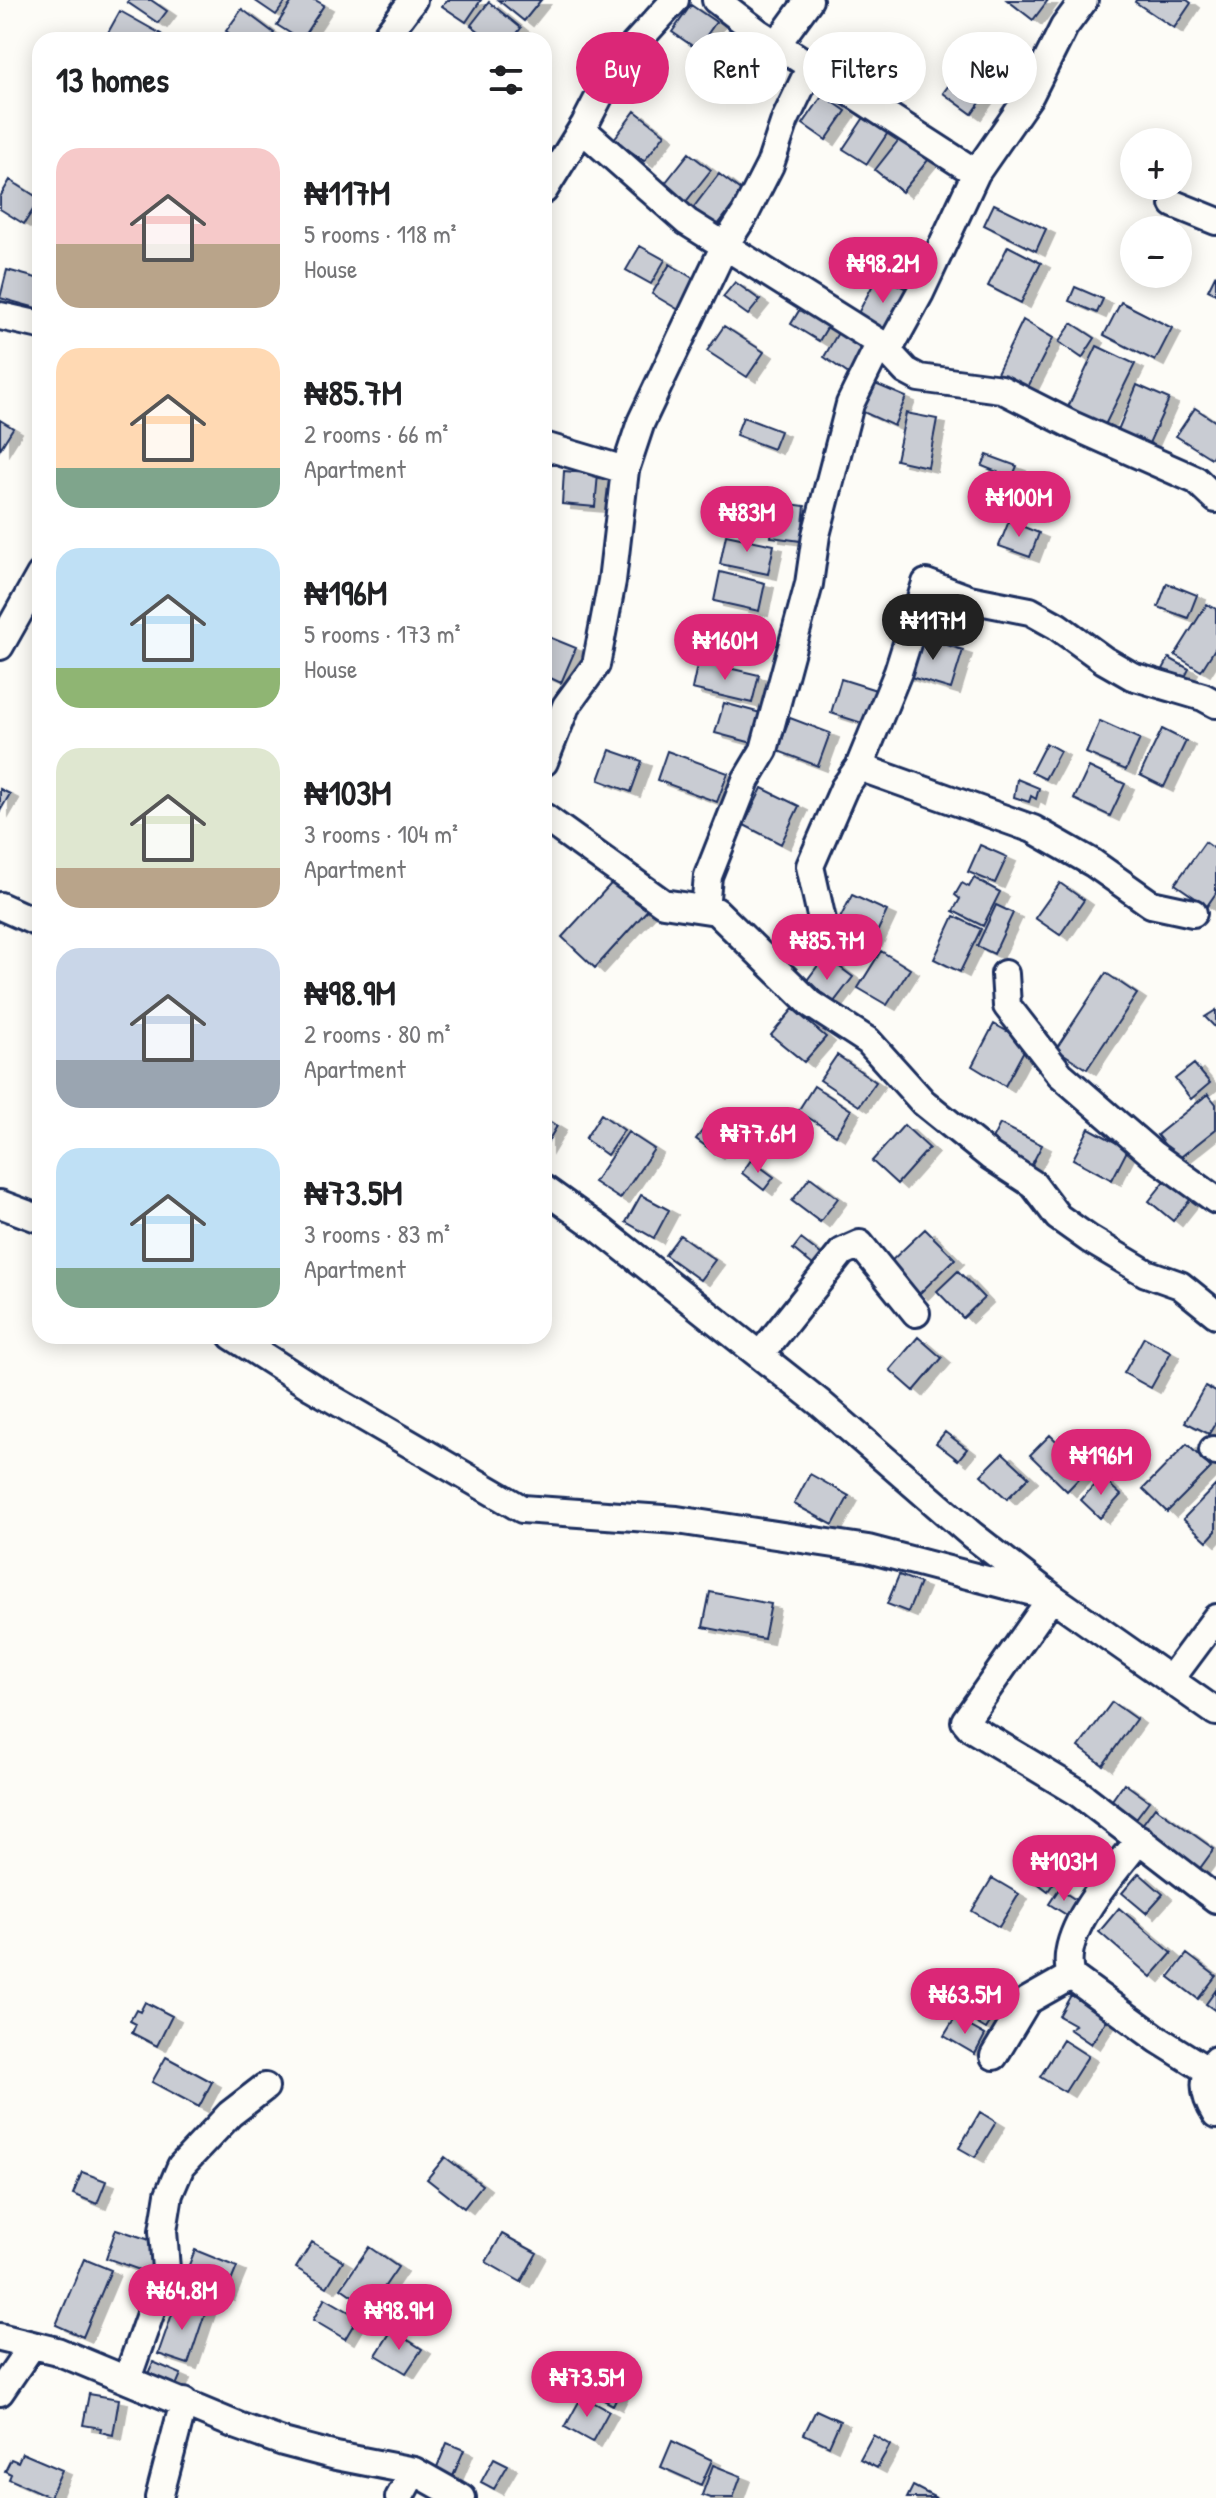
<!DOCTYPE html>
<html lang="en">
<head>
<meta charset="utf-8">
<style>
  :root { --surface:#fff; --page:#f2f2f2; --text:#202124; --muted:#757577; --accent:#db2777 }
  body { margin:0; font-family:"Patrick Hand",sans-serif; background:var(--page); color:var(--text); height:100vh; display:flex; flex-direction:column; font-size:30px; white-space:nowrap }
  * { box-sizing:border-box; margin:0 }
  p { font-size:26px; color:var(--muted) }
  .icon { flex:none; width:44px; height:44px; fill:none; stroke:currentColor; stroke-width:2; stroke-linecap:round; stroke-linejoin:round }
  .map { position:relative; flex:1; overflow:hidden }
  .panel { position:absolute; left:32px; top:32px; width:520px; height:1312px; display:flex; flex-direction:column; background:var(--surface); border-radius:24px; box-shadow:0 4px 20px #0003 }
  .panel>* { flex:none }
  .banner { position:absolute; left:576px; top:32px; width:520px; height:72px; display:flex; gap:16px }
  .controls { position:absolute; left:1120px; top:128px; display:grid; gap:16px }
  .controls a { display:grid; place-items:center; width:72px; height:72px; border-radius:50%; background:var(--surface); box-shadow:0 4px 20px #0003; font-size:40px }
  .price { position:absolute; translate:-50% -68px; padding:0 18px; border-radius:28px; background:var(--accent); color:#fff; font-size:26px; line-height:52px; filter:drop-shadow(0 2px 4px #0008) }
  .price::after { content:''; position:absolute; left:50%; top:48px; width:24px; height:18px; margin-left:-12px; background:inherit; clip-path:polygon(0 0,100% 0,50% 100%) }
  .price.on { background:#222; color:#fff }
  ul { padding:0; list-style:none }
  li { display:flex; align-items:center; gap:24px; height:200px; padding:0 24px }
  li span { display:grid; place-items:center; flex:none; width:224px; height:160px; border-radius:24px; color:#555 }
  li>.icon { margin-inline-start:auto }
  span .icon { width:96px; height:96px; fill:#fffc; stroke-width:1 }
  li b { font-size:34px }
  h2 { display:flex; justify-content:space-between; align-items:center; height:96px; padding:0 24px; font-size:34px }
  .chip { padding:0 28px; border-radius:36px; background:var(--surface); box-shadow:0 4px 20px #0003; font-size:28px; line-height:72px }
  .chip.on { background:var(--accent); color:#fff }
  .map>svg:first-child { display:block }
</style>
</head>
<body>
<div class="map">
<svg width="1216" height="2498" viewBox="0 0 1216 2498">
  <defs>
    <filter id="shadow"><feDropShadow dx="9" dy="5" stdDeviation="0" flood-color="#0004"/></filter>
  </defs>
  <rect width="100%" height="100%" fill="#fdfcf7"/>
  <filter id="ink" filterUnits="userSpaceOnUse"><feTurbulence type="fractalNoise" baseFrequency=".0125" numOctaves="2"/><feDisplacementMap in="SourceGraphic" scale="16" xChannelSelector="R" yChannelSelector="G"/><feConvolveMatrix kernelMatrix="1 2 1 2 8 2 1 2 1" color-interpolation-filters="sRGB"/></filter>
  <g filter="url(#ink)">
    <path fill="#c9ccd3" stroke="#1b2f5e" stroke-width="2" filter="url(#shadow)" d="M129,0H151L167,11L158,23L127,2Z
      M254,0H287L276,15Z
      M293,0H315L324,5L301,40L277,25Z
      M447,0H481L466,22L442,6Z
      M498,0H541L524,21Z
      M1007,0H1048L1033,20Z
      M1136,0H1187L1191,3L1174,28L1135,2Z
      M489,2L521,28L512,40H490L471,25Z
      M691,5L716,22L697,49L672,32Z
      M242,9L274,33L269,40H238L226,31Z
      M120,11L161,34L157,40L105,38Z
      M966,62L994,83L972,114L943,93Z
      M823,95L846,111L826,140L803,124Z
      M635,111L665,134L644,161L614,139Z
      M865,116L889,131L867,164L843,149Z
      M901,137L929,159L902,192L875,170Z
      M689,153L711,170L684,204L662,187Z
      M719,174L743,192L717,226L693,208Z
      M10,180L40,199L24,224L0,209V197Z
      M994,204L1046,229L1036,251L984,225Z
      M640,246L665,260L651,284L626,270Z
      M1008,246L1041,263L1021,303L988,286Z
      M670,264L702,284L684,313L652,294Z
      M7,270L40,279V309L0,298Z
      M1216,274V294L1208,290Z
      M878,275L911,291L888,336L855,319Z
      M735,282L760,300L748,315L723,297Z
      M1075,287L1103,299L1097,313L1069,301Z
      M1121,302L1172,328L1155,361L1104,335Z
      M803,304L831,321L819,341L791,324Z
      M1023,320L1053,338L1027,389L996,375Z
      M1072,323L1095,338L1082,358L1059,342Z
      M724,326L764,352L747,377L707,351Z
      M839,331L866,346L850,375L824,357Z
      M1097,346L1135,364L1104,427L1067,409Z
      M873,383L906,397L894,426L861,411Z
      M1137,385L1169,399L1146,450L1115,437Z
      M1195,408L1216,422V451L1211,458L1176,436Z
      M906,413L937,419L928,467L896,460Z
      M743,417L780,431L773,449L736,435Z
      M0,420L13,428L0,449Z
      M987,455L1017,466L1012,478L982,466Z
      M564,471L598,474L595,507L562,504Z
      M775,502L805,506L801,541L771,537Z
      M1009,521L1039,533L1030,557L999,546Z
      M726,535L774,545L768,574L720,564Z
      M720,572L765,583L759,611L714,601Z
      M1167,583L1197,595L1188,618L1158,607Z
      M1207,604L1216,609V647L1201,671L1175,655Z
      M544,635L576,648L561,683L544,675Z
      M915,635L963,650L951,689L904,675Z
      M1169,658L1189,669L1182,683L1161,673Z
      M698,661L759,675L752,703L692,689Z
      M841,679L876,690L865,724L831,713Z
      M724,703L768,715L760,745L715,733Z
      M790,718L830,733L818,766L778,751Z
      M1100,721L1140,739L1126,770L1086,753Z
      M1162,729L1186,741L1164,787L1140,775Z
      M1046,743L1060,751L1045,779L1031,772Z
      M610,750L642,761L631,792L599,780Z
      M667,751L728,773L717,802L657,780Z
      M1089,767L1125,784L1110,816L1074,799Z
      M1017,779L1039,788L1036,799L1031,796L1029,802L1014,797Z
      M762,788L799,806L781,844L744,825Z
      M0,789L10,794L0,811Z
      M1205,842L1216,850V893L1207,906L1175,884Z
      M980,845L1007,857L995,883L968,872Z
      M619,875L652,905L595,968L562,937Z
      M974,878L1000,892L983,926L953,911L960,899L955,895L962,883L969,887Z
      M1060,883L1084,900L1060,935L1035,918Z
      M852,895L887,911L873,941L837,924Z
      M996,905L1013,913L994,954L977,946Z
      M954,916L981,929L960,972L934,959Z
      M881,951L910,969L887,1005L858,988Z
      M825,956L853,977L830,1007L802,987Z
      M1106,973L1137,994L1087,1069L1056,1049Z
      M793,1009L826,1037L804,1062L771,1035Z
      M1216,1010V1028L1205,1017Z
      M994,1024L1028,1043L1005,1086L972,1066Z
      M837,1055L876,1082L859,1106L820,1080Z
      M1194,1064L1210,1083L1191,1099L1175,1079Z
      M814,1086L851,1110L836,1135L798,1111Z
      M1208,1094L1216,1104V1129L1177,1160L1157,1135Z
      M601,1114L624,1130L607,1155L585,1139Z
      M715,1114L734,1128L715,1153L696,1139Z
      M544,1118L557,1126L544,1148Z
      M1000,1124L1042,1145L1030,1168L988,1147Z
      M904,1125L929,1148L897,1184L872,1161Z
      M1089,1128L1128,1149L1112,1180L1073,1159Z
      M628,1132L654,1149L620,1199L594,1182Z
      M751,1160L774,1177L764,1190L742,1173Z
      M1169,1176L1193,1196L1173,1221L1149,1201Z
      M810,1177L838,1198L820,1222L792,1201Z
      M641,1195L669,1210L654,1238L626,1222Z
      M925,1229L955,1259L919,1294L889,1263Z
      M680,1235L715,1260L700,1280L665,1255Z
      M801,1239L826,1258L818,1269L793,1249Z
      M958,1271L984,1298L963,1318L937,1291Z
      M918,1337L942,1358L914,1391L890,1370Z
      M1144,1337L1171,1352L1151,1388L1124,1373Z
      M1205,1386L1216,1392V1422L1209,1434L1185,1422Z
      M945,1432L967,1449L958,1460L936,1443Z
      M1050,1435L1087,1470L1067,1491L1030,1455Z
      M1187,1444L1211,1468L1167,1512L1143,1489Z
      M1003,1453L1029,1477L1007,1499L981,1475Z
      M810,1474L849,1496L833,1525L794,1504Z
      M1101,1477L1121,1495L1100,1518L1081,1500Z
      M1216,1485V1531L1207,1541L1183,1519Z
      M899,1575L920,1583L908,1612L887,1604Z
      M710,1592L771,1604L764,1639L703,1627Z
      M1112,1702L1136,1719L1103,1765L1079,1747Z
      M1124,1783L1149,1801L1134,1821L1110,1803Z
      M1155,1807L1214,1849L1198,1871L1139,1829Z
      M1040,1851L1064,1868L1048,1891L1024,1873Z
      M1139,1873L1163,1894L1146,1913L1122,1893Z
      M992,1878L1019,1894L999,1927L972,1911Z
      M1059,1889L1079,1902L1070,1917L1049,1904Z
      M1119,1908L1172,1953L1151,1977L1099,1932Z
      M1187,1954L1216,1976L1198,1999L1169,1977Z
      M976,1986L1003,2002L986,2029L959,2013Z
      M1216,1990V2011L1206,2004Z
      M1071,1995L1080,2000L1085,1995L1112,2012L1091,2044L1069,2029L1075,2025L1059,2016Z
      M145,2002L172,2016L157,2046L132,2033L136,2024L130,2021L136,2010L140,2012Z
      M955,2018L985,2035L975,2054L944,2036Z
      M1063,2040L1088,2056L1065,2092L1040,2077Z
      M166,2057L212,2082L199,2107L152,2082Z
      M980,2112L996,2122L975,2157L959,2148Z
      M445,2157L482,2185L464,2208L427,2179Z
      M82,2172L106,2181L97,2204L73,2194Z
      M116,2229L159,2243L148,2273L106,2258Z
      M502,2234L537,2253L521,2282L486,2262Z
      M312,2242L343,2261L327,2287L296,2268Z
      M369,2247L398,2267L370,2308L341,2288Z
      M195,2250L237,2267L225,2296L183,2280Z
      M84,2259L111,2270L83,2337L56,2325Z
      M325,2298L358,2317L345,2339L313,2320Z
      M177,2300L206,2310L188,2364L158,2354Z
      M392,2330L422,2349L406,2373L376,2355Z
      M153,2362L181,2374L175,2388L147,2376Z
      M589,2374L620,2391L613,2405L582,2388Z
      M89,2394L119,2399L113,2435L100,2432L101,2428L83,2425Z
      M582,2396L609,2411L592,2442L565,2427Z
      M816,2410L840,2421L829,2446L804,2434Z
      M873,2435L890,2445L877,2468L860,2459Z
      M672,2441L712,2460L701,2485L661,2467Z
      M447,2443L464,2450L451,2481L434,2474Z
      M22,2453L62,2470L50,2497L9,2479L11,2474L5,2471L11,2459L18,2462Z
      M494,2458L508,2465L494,2489L481,2482Z
      M713,2465L741,2476L733,2498H711L702,2495Z
      M913,2486L936,2498H907Z"/>
    <g fill="none" stroke-linecap="round" stroke-linejoin="round">
      <defs>
        <path id="minor" d="M716,0L759,33L976,173
          M383,40L413,0
          M777,44L809,0
          M582,129L687,222L880,343L850,404L816,535L809,584L764,750L746,780L708,876L705,909
          M544,190L585,124L615,66L675,0
          M1174,204L1216,221
          M0,316L40,325
          M880,343L906,371L919,378L1001,389L1074,426L1196,480L1216,499
          M888,351L920,293L976,173L1030,95L1064,27L1084,0
          M544,446L625,470L612,581L596,665L566,706L544,762
          M625,470L641,422L725,245L745,214L770,165L785,120L811,66
          M0,646L40,575
          M859,767L1033,829L1093,863L1151,904L1193,913
          M544,817L663,903L716,911L811,1004L868,1041L923,1102L990,1156L1033,1184L1058,1217L1089,1239L1146,1273L1180,1285L1216,1314
          M0,906L40,924
          M822,920L810,866L844,788L859,767L898,672L926,583L969,599L1030,611L1057,626L1104,660L1132,676L1203,697L1216,704
          M1005,974L1007,1006L1060,1074L1152,1154L1216,1200
          M544,1189L600,1229L820,1403L972,1535L1052,1597L1216,1712
          M0,1204L40,1219
          M232,1336L312,1387L522,1509L677,1520L868,1549L1052,1597L965,1721L971,1728L1076,1791L1216,1899
          M760,1355L842,1252L860,1244L916,1313
          M1213,1450L1216,1452
          M1170,1680L1216,1618
          M1140,1839C1115,1872 1056,1933 1071,1976L1159,2040L1207,2070
          M994,2056L1027,2001L1071,1976
          M1216,2060C1200,2078 1204,2096 1216,2115
          M0,2337L57,2351L238,2426L283,2442L336,2456L414,2471L462,2498
          M127,2379L166,2269L163,2231L169,2194L181,2166L230,2114L265,2087
          M0,2392L32,2345
          M159,2498L184,2402
          M399,2498L414,2471"/>
      </defs>
      <use href="#minor" stroke="#1b2f5e" stroke-width="32"/>
      <use href="#minor" stroke="#fdfcf7" stroke-width="26"/>
    </g>
  </g>
</svg>
<div class="controls">
<a>+</a>
<a>−</a>
</div>
<b class="price" style="left:883px;top:305px">₦98.2M</b>
<b class="price" style="left:1019px;top:539px">₦100M</b>
<b class="price" style="left:747px;top:554px">₦83M</b>
<b class="price on" style="left:933px;top:662px">₦117M</b>
<b class="price" style="left:725px;top:682px">₦160M</b>
<b class="price" style="left:827px;top:982px">₦85.7M</b>
<b class="price" style="left:758px;top:1175px">₦77.6M</b>
<b class="price" style="left:1101px;top:1497px">₦196M</b>
<b class="price" style="left:1064px;top:1903px">₦103M</b>
<b class="price" style="left:965px;top:2036px">₦63.5M</b>
<b class="price" style="left:182px;top:2332px">₦64.8M</b>
<b class="price" style="left:399px;top:2352px">₦98.9M</b>
<b class="price" style="left:587px;top:2419px">₦73.5M</b>
<div class="banner">
<a class="chip on">Buy</a>
<a class="chip">Rent</a>
<a class="chip">Filters</a>
<a class="chip">New</a>
</div>
<section class="panel">
<h2>13 homes<svg class="icon" aria-label="filters" viewBox="0 0 24 24"><path d="M4 7h16M4 17h16"/><circle cx="9" cy="7" r="2"/><circle cx="15" cy="17" r="2"/></svg></h2>
<ul>
<li><span style="background:linear-gradient(#f6c9c9 60%,#b9a48a 0)"><svg class="icon" aria-label="home" viewBox="0 0 24 24"><path d="M3 11l9-7 9 7M6 9v11h12V9"/></svg></span><div><b>₦117M</b><p>5 rooms · 118 m²</p><p>House</p></div></li>
<li><span style="background:linear-gradient(#ffd9b3 75%,#7fa58c 0)"><svg class="icon" aria-label="home" viewBox="0 0 24 24"><path d="M3 11l9-7 9 7M6 9v11h12V9"/></svg></span><div><b>₦85.7M</b><p>2 rooms · 66 m²</p><p>Apartment</p></div></li>
<li><span style="background:linear-gradient(#bfe0f5 75%,#8fb573 0)"><svg class="icon" aria-label="home" viewBox="0 0 24 24"><path d="M3 11l9-7 9 7M6 9v11h12V9"/></svg></span><div><b>₦196M</b><p>5 rooms · 173 m²</p><p>House</p></div></li>
<li><span style="background:linear-gradient(#dfe7d0 75%,#b9a48a 0)"><svg class="icon" aria-label="home" viewBox="0 0 24 24"><path d="M3 11l9-7 9 7M6 9v11h12V9"/></svg></span><div><b>₦103M</b><p>3 rooms · 104 m²</p><p>Apartment</p></div></li>
<li><span style="background:linear-gradient(#c9d6e8 70%,#9aa5b1 0)"><svg class="icon" aria-label="home" viewBox="0 0 24 24"><path d="M3 11l9-7 9 7M6 9v11h12V9"/></svg></span><div><b>₦98.9M</b><p>2 rooms · 80 m²</p><p>Apartment</p></div></li>
<li><span style="background:linear-gradient(#bfe0f5 75%,#7fa58c 0)"><svg class="icon" aria-label="home" viewBox="0 0 24 24"><path d="M3 11l9-7 9 7M6 9v11h12V9"/></svg></span><div><b>₦73.5M</b><p>3 rooms · 83 m²</p><p>Apartment</p></div></li>
</ul>
</section>
</div>
</body>
</html>
